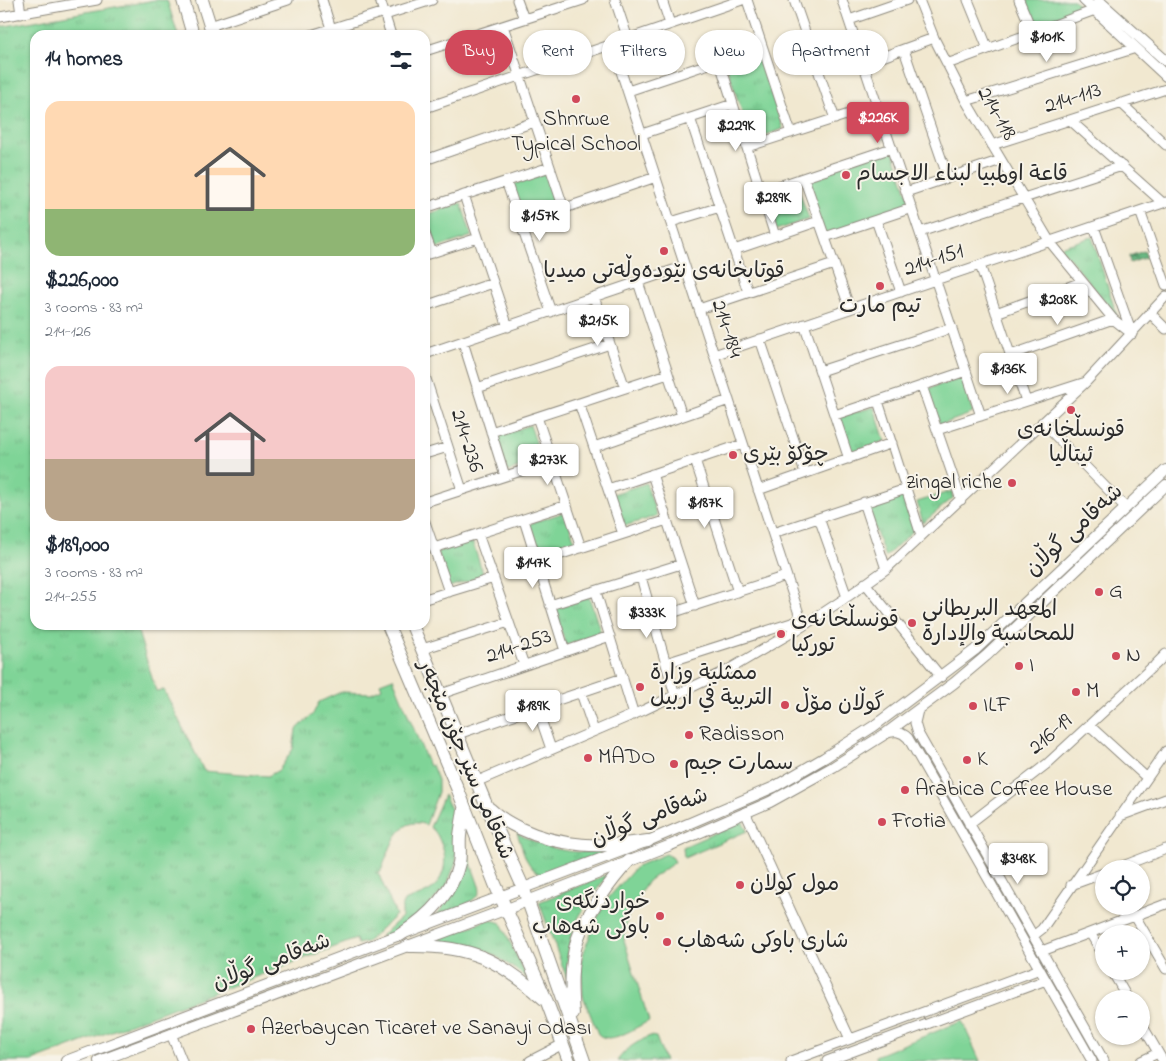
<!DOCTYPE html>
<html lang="en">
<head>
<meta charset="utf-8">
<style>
  :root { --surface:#fff; --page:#f2f2f3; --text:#1f2937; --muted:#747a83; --accent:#d1495b }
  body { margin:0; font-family:"Indie Flower","Playpen Sans Arabic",sans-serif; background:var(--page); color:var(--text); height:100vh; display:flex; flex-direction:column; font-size:19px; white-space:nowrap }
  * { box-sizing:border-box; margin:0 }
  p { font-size:16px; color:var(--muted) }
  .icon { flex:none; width:28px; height:28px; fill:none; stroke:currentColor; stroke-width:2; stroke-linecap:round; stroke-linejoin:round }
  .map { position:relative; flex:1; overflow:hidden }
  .panel { position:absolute; left:30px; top:30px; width:400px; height:600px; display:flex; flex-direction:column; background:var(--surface); border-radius:15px; box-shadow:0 1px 4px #0004 }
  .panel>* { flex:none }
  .guide { position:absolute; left:445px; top:30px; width:475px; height:45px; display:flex; gap:10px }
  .controls { position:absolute; left:1095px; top:860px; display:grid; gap:10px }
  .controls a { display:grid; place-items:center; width:55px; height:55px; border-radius:50%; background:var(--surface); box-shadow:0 1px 4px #0004; font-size:25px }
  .price { position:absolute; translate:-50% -42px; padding:0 11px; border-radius:5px; background:#fff; color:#222; font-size:16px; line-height:32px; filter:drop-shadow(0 1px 2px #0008) }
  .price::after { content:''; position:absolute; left:50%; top:30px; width:15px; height:11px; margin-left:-8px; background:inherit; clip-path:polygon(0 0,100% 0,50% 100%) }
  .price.active { background:var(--accent); color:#fff }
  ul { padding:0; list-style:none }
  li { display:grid; align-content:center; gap:10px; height:265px; padding:0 15px }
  li span { display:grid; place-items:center; height:155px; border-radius:15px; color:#555 }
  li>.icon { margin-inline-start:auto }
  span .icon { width:90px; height:90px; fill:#fffc; stroke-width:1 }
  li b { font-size:21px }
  h2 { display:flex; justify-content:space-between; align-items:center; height:60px; padding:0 15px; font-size:21px }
  .pill { padding:0 18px; border-radius:22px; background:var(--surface); box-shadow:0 1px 4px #0004; font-size:18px; line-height:45px }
  .pill.active { background:var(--accent); color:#fff }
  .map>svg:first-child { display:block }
</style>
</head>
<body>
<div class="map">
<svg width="1166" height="1061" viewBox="0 0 1166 1061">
  <defs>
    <pattern id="grass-tufts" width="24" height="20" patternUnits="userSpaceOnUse" patternTransform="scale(1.25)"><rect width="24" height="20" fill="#7fd497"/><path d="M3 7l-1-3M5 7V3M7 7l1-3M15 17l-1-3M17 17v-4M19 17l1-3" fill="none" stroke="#6eb682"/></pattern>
    <pattern id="forest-firs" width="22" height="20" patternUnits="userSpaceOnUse" patternTransform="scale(1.25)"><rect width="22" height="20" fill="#67b680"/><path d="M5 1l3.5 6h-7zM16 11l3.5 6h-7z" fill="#559469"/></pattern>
  </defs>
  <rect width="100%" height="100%" fill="#f7f3e8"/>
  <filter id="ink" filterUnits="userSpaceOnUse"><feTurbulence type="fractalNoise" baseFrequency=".02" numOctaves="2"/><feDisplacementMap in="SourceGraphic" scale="10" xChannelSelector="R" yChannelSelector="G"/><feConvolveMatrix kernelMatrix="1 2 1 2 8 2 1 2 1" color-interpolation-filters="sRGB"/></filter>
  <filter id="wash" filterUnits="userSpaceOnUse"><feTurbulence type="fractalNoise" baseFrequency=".0096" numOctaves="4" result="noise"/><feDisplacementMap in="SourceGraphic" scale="20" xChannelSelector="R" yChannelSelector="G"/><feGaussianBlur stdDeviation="1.12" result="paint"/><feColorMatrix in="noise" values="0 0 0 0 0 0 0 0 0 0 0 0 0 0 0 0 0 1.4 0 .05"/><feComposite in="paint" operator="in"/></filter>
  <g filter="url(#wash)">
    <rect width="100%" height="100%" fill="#f1e8d0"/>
    <path fill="url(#grass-tufts)" stroke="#558061" d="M155,0H167L178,35H35V625H136L156,691L164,690L204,771L268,776L279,770L293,749L296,730L313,714L319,702L341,692L371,693L382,688L380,683L393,678L429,766L432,765L438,780V792L426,825C397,813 389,854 380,873L375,872L379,875L396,915L367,942L358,944L356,939L32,1061H0V27Z
      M758,53L783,129L751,140L726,64Z
      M797,185L809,219L776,230L764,197Z
      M1092,237L1117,316L1060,247Z
      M874,407L885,441L850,454L838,417Z
      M530,425L542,460L507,472L494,437Z
      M646,483L657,516L624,526L613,494Z
      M952,491L953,498L923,523L917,502Z
      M903,495L914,530L885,557L867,507Z
      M565,512L576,545L540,557L529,524Z
      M472,541L484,576L449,587L438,552Z
      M589,597L601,633L566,645L554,610Z
      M444,795L459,825L456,862L446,887L406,929L380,937L402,917V905L404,901C412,898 422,895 429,891C444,881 448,861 442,846C439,839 437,832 430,827Z
      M742,821L747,831L684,858L683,847Z
      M517,833C539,845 562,853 587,852C595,852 603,850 611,850L541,874C526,869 522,846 517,833Z
      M467,852L480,889C479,903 450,910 437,915L458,885Z
      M609,874C591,896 571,922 568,952C567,961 568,970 567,979L539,902Z
      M488,920L495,921L501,923L527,978C512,967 497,955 479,948C464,943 448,942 432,941Z
      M650,1036L656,1037L665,1061H617C626,1048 637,1042 650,1036Z"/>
    <path fill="url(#forest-firs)" stroke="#497056" d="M1144,251L1147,257L1130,263L1129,256Z"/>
    <path fill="#7fd497" stroke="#558061" d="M1025,0H1074L1085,10L1036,27Z
      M892,148L912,208L825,237L804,178Z
      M547,173L558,206L523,218L512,185Z
      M461,203L472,236L437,248L426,215Z
      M962,378L973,413L940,425L927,389Z
      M666,854L673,858L675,862L648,881L629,911L625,929L624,940L649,1021C636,1027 610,1046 598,1034L583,996L581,962L584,951L596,920L610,896L637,866Z
      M962,1021L980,1061H878L875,1056Z"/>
  </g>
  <g filter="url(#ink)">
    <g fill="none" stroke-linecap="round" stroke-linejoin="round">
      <defs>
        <path id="minor" d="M19,0L21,14
          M322,0L333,35
          M380,0L391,35
          M517,0L524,19
          M615,0L628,39
          M662,0L670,24
          M747,0L791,133
          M794,0L835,119
          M842,0L981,416
          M919,0L934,38L966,101L1050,242L1113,319L1132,334
          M968,0L988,49
          M1019,0L1033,33
          M385,15L432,0
          M0,17L97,0
          M849,20L907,0
          M210,26L288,0
          M503,26L564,209
          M311,35L384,12
          M612,44L803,626
          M904,50L948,178
          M425,51L583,0
          M719,60L775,236
          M863,64L934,38
          M947,64L1095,10
          M628,91L762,46
          M966,101L1136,48
          M1121,103L1166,145
          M425,108L742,0
          M690,118L748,292
          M1070,120L1163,203
          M642,134L733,104
          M992,145L1166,89
          M747,147L877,105
          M425,160L534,122
          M804,178L850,309
          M506,181L551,312
          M761,192L892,148
          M906,192L1001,160
          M464,195L508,327
          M425,208L550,167
          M1140,211L1166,285
          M876,220L901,292
          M671,222L720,207
          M521,223L656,177
          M1094,227L1132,334
          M920,232L1122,166
          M425,234L432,253
          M825,237L912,208
          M734,250L819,221
          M425,255L478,238
          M980,265L1026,401
          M638,282L682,416
          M594,297L625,388
          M425,306L493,283
          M699,309L834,264
          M996,313L1082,282
          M1150,313L1166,329
          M804,324L849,459
          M760,339L805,473
          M463,342L505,476
          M425,354L685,266
          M714,355L1166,202
          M1011,355L1113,319
          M820,371L952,328
          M425,376L462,490
          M922,386L961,500
          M477,388L610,344
          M878,401L921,535
          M579,403L623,534
          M835,415L966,371
          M537,417L581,548
          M1042,422L1126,508
          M937,430L1083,383
          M491,432L668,374
          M594,447L729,400
          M425,454L448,447
          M695,460L738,592
          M652,474L695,606
          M608,489L743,444
          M758,490L892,443
          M425,502L552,461
          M864,502L886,569
          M819,518L847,597
          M524,520L565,651
          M425,522L449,592
          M773,533L906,489
          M478,534L524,665
          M434,548L567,505
          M537,562L667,520
          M641,577L675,695
          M865,583L941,677
          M596,592L634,715
          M425,599L494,578
          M550,605L681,564
          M653,619L786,576
          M422,649L509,622
          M666,663L801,620
          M1155,665L1166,654
          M581,693L594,731
          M441,694L610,636
          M537,708L551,749
          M918,710L915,723L918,733L1104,1061
          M1090,726L1147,778
          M458,734L623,678
          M885,734C894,730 901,731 908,738L1092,1061
          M478,781L644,710L728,670L803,626L847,597L886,569L1086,382L1166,296
          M745,812L850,1039
          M1120,816L1166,799
          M969,824L1048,763L1151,668
          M1115,869L1166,849
          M1071,885L1104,873
          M1135,916L1166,969
          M1090,933L1104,956
          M1033,936L1042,929L1166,751
          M1042,951L1166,904
          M1112,971L1128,999
          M1141,1023L1163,1061
          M171,1034L182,1061
          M530,1061L563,1044
          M791,1061L1040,969
          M827,1061L1046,980
          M1141,1061L1158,1053"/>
        <path id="major" d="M1084,0L1166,76
          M1098,0L1166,61
          M66,1061L648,841L774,787L824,758L874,726L975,650L1166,470
          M99,1061L507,909L671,845L770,802L833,767L885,734L954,683L986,656L1166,485"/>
        <path id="highway" d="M183,0L193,35
          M202,0L213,35
          M388,625L458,790L495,884L547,1002L569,1061
          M412,625L485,802L523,887L584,1061
          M490,809C498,817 509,823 519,828C561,848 603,848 648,841
          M400,935C426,918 452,895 459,863C461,854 459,845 460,836C461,827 463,818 464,809
          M409,946C470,945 500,960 544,999
          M573,1014C571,990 570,965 577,941C584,917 612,879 629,861"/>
      </defs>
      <use href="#minor" stroke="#8e8a7e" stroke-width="11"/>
      <use href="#major" stroke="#8e8a7e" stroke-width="12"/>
      <use href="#highway" stroke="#8e8a7e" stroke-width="14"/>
      <use href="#minor" stroke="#fff" stroke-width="9"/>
      <use href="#major" stroke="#fff" stroke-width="10"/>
      <use href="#highway" stroke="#fff" stroke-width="12"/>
    </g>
  </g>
  <g fill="#d1495b" stroke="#f7f3e8" stroke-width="2">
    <circle cx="576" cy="99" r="5"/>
    <circle cx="846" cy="175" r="5"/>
    <circle cx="664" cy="251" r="5"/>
    <circle cx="880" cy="286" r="5"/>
    <circle cx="1071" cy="410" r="5"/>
    <circle cx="733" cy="455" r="5"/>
    <circle cx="1012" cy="483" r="5"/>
    <circle cx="1099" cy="592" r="5"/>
    <circle cx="912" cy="623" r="5"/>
    <circle cx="781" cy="634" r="5"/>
    <circle cx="1116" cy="656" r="5"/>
    <circle cx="1019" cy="666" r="5"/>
    <circle cx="640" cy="687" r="5"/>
    <circle cx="1076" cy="692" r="5"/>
    <circle cx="785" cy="705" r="5"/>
    <circle cx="973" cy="706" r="5"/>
    <circle cx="689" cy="735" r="5"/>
    <circle cx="588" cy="758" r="5"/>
    <circle cx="967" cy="760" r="5"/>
    <circle cx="674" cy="764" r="5"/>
    <circle cx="905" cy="790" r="5"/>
    <circle cx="882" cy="822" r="5"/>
    <circle cx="740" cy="885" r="5"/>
    <circle cx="660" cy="916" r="5"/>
    <circle cx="667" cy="942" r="5"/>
    <circle cx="251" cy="1029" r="5"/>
  </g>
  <g text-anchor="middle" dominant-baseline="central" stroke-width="4" stroke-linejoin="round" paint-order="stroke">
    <g font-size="22" fill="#2b2b2b" stroke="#f7f3e8">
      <text transform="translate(1073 99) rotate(-18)">214-113</text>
      <text transform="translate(996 114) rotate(60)">214-118</text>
      <text transform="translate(934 261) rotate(-19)">214-151</text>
      <text transform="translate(726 329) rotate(72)">214-184</text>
      <text transform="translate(466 441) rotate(72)">214-236</text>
      <text transform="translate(1075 531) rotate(-43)">شەقامی گوڵان</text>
      <text transform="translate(519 647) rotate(-19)">214-253</text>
      <text transform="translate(1051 735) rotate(-41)">216-19</text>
      <text transform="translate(465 760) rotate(67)">شەقامی سێر جۆن مێجەر</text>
      <text transform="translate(650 818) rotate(-22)">شەقامی گوڵان</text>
      <text transform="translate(272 963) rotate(-21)">شەقامی گوڵان</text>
    </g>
    <g font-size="22" fill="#2b2b2b" stroke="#f7f3e8" text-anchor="start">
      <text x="576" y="120" text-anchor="middle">Shnrwe<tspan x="576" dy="25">Typical School</tspan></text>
      <text x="856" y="175">قاعة اولمبيا لبناء الاجسام</text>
      <text x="664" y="272" text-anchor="middle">قوتابخانەی نێودەوڵەتی میدیا</text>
      <text x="880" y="307" text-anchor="middle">تيم مارت</text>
      <text x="1071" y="431" text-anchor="middle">قونسڵخانەی<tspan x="1071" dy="25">ئیتاڵیا</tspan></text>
      <text x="743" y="455">چۆکۆ بێری</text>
      <text x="1002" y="483" text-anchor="end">zingal riche</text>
      <text x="1109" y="592">G</text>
      <text x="922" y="610">المعهد البريطاني<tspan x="922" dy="25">للمحاسبة والإدارة</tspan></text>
      <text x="791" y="621">قونسڵخانەی<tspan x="791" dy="25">تورکیا</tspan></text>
      <text x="1126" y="656">N</text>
      <text x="1029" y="666">I</text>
      <text x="650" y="674">ممثلية وزارة<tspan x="650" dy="25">التربية في اربيل</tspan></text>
      <text x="1086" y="692">M</text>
      <text x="795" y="705">گوڵان مۆڵ</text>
      <text x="983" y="706">ILF</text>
      <text x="699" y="735">Radisson</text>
      <text x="598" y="758">MADO</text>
      <text x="977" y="760">K</text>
      <text x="684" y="764">سمارت جیم</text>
      <text x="915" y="790">Arabica Coffee House</text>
      <text x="892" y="822">Frotia</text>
      <text x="750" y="885">مول كولان</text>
      <text x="650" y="903" text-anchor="end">خواردنگەی<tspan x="650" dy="25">باوکی شەھاب</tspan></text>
      <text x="677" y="942">شاری باوکی شەھاب</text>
      <text x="261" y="1029">Azerbaycan Ticaret ve Sanayi Odası</text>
    </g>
  </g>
</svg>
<div class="controls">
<a><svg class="icon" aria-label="locate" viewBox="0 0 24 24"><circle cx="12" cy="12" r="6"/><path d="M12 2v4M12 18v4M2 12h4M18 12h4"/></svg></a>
<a>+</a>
<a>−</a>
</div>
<b class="price" style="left:1047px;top:63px">$101K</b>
<b class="price active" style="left:878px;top:144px">$226K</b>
<b class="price" style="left:736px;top:152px">$229K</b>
<b class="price" style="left:773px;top:224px">$289K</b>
<b class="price" style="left:540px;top:242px">$157K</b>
<b class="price" style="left:1058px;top:326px">$208K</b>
<b class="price" style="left:598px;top:347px">$215K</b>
<b class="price" style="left:1008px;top:395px">$136K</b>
<b class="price" style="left:548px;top:486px">$273K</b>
<b class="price" style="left:705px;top:529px">$187K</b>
<b class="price" style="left:533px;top:589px">$147K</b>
<b class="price" style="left:647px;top:639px">$333K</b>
<b class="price" style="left:533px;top:732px">$189K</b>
<b class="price" style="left:1018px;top:885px">$348K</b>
<div class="guide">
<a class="pill active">Buy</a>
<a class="pill">Rent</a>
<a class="pill">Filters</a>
<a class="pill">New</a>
<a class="pill">Apartment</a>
</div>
<section class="panel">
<h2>14 homes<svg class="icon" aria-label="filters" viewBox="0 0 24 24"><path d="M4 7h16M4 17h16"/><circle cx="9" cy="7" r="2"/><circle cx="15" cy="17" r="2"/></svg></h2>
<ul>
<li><span style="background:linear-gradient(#ffd9b3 70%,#8fb573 0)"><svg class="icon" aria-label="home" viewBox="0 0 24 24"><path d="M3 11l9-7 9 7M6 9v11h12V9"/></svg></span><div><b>$226,000</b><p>3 rooms · 83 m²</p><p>214-126</p></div></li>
<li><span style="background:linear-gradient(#f6c9c9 60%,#b9a48a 0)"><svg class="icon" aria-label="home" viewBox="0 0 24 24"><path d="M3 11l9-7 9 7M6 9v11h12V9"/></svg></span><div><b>$189,000</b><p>3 rooms · 83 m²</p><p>214-255</p></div></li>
</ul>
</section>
</div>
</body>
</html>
